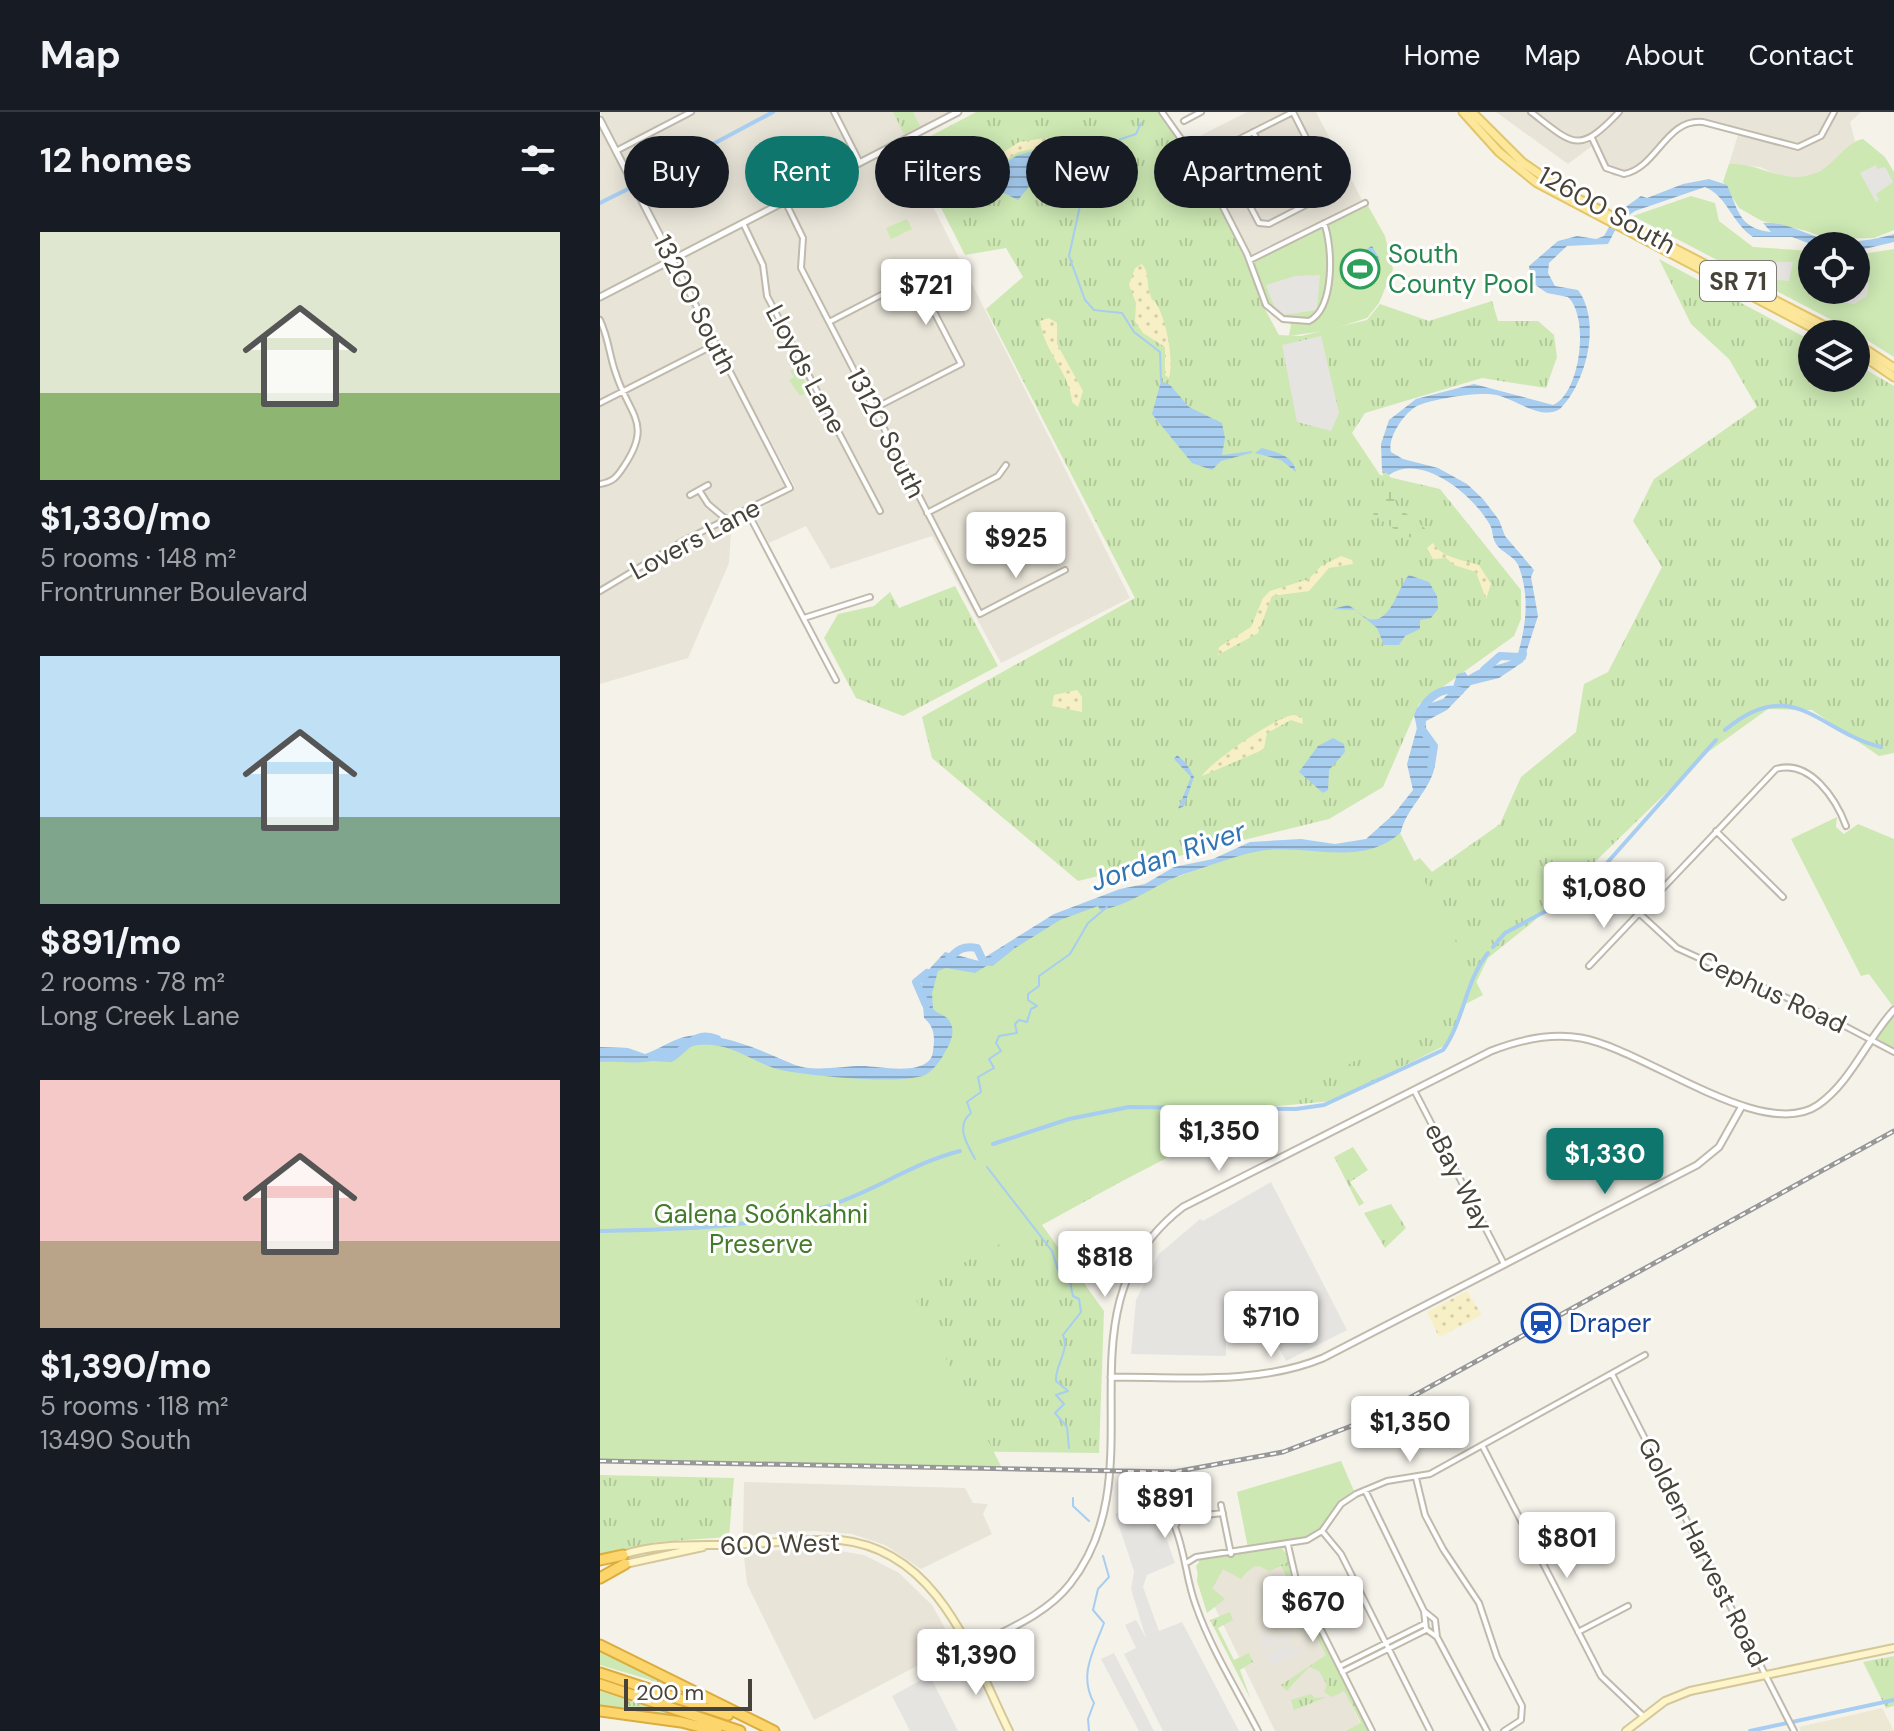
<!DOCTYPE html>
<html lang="en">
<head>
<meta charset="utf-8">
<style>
  :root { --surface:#171b24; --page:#20242c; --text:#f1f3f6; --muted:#9ea1a6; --line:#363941; --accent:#0f766e }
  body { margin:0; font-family:"DM Sans",sans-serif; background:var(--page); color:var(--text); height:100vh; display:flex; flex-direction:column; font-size:30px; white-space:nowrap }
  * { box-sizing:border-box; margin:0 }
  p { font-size:26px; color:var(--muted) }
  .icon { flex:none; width:44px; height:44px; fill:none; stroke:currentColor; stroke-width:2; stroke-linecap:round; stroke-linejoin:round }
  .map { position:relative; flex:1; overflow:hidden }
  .sheet { display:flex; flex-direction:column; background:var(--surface); width:600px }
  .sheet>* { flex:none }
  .top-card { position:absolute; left:24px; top:24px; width:760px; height:72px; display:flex; gap:16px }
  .fabs { position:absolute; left:1198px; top:120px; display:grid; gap:16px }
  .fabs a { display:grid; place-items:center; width:72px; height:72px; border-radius:50%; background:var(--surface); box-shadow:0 4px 20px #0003; font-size:40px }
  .scale { position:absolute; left:24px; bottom:20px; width:128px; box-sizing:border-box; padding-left:8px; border:4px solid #484338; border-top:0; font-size:22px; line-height:28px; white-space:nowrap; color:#484338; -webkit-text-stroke:6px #fff; paint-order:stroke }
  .price { position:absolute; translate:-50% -68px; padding:0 18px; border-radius:8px; background:#fff; color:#222; font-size:26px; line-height:52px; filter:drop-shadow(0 2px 4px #0008) }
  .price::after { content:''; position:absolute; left:50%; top:48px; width:24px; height:18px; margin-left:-12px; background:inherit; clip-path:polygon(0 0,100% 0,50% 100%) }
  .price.selected { background:var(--accent); color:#fff }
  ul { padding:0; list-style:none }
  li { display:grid; align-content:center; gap:16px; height:424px; padding:0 40px }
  li span { display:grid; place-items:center; height:248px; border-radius:0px; color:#555 }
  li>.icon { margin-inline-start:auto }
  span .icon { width:144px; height:144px; fill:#fffc; stroke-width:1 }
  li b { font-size:34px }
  h2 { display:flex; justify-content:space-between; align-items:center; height:96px; padding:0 40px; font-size:34px }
  .chip { padding:0 28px; border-radius:36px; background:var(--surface); box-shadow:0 4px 20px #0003; font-size:28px; line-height:72px }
  .chip.selected { background:var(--accent); color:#fff }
  header { display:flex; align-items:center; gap:48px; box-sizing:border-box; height:112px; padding:0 40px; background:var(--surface); border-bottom:2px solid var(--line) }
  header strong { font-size:38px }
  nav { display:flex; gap:44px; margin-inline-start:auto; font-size:28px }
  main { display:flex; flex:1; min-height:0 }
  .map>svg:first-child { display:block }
</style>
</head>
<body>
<header>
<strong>Map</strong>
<nav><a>Home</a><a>Map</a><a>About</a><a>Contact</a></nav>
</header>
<main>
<section class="sheet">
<h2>12 homes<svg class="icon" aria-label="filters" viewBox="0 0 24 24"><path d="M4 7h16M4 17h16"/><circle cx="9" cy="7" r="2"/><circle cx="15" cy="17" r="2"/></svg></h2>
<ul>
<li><span style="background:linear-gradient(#dfe7d0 65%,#8fb573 0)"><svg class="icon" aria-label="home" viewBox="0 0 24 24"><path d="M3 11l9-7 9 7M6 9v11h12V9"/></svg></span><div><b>$1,330/mo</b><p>5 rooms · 148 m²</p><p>Frontrunner Boulevard</p></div></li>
<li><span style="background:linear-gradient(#bfe0f5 65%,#7fa58c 0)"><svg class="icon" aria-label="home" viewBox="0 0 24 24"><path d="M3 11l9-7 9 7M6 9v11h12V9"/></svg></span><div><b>$891/mo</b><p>2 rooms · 78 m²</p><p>Long Creek Lane</p></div></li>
<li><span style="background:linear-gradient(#f6c9c9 65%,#b9a48a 0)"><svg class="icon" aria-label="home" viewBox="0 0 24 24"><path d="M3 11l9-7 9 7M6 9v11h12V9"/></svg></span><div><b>$1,390/mo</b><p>5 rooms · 118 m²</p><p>13490 South</p></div></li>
</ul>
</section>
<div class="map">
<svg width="1294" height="1619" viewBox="0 0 1294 1619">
  <defs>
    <pattern id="grass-tufts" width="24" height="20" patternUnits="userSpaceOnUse" patternTransform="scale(2)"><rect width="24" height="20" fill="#cde8b3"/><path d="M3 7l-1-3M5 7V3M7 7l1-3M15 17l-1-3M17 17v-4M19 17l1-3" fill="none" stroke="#b2c89b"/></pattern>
    <pattern id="wetland-marsh" width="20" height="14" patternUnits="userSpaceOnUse" patternTransform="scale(2)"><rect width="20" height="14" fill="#cde8b3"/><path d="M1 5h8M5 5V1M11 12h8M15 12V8" fill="none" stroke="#b2c89b"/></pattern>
    <pattern id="sand-dots" width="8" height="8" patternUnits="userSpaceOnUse" patternTransform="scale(2)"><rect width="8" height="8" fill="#f7f0c7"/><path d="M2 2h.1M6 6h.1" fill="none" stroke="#d5cfac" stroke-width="1.8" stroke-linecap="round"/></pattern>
    <pattern id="water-rules" width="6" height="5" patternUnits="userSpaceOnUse" patternTransform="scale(2)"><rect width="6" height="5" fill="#a7cdf0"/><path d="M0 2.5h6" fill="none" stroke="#8aa8c3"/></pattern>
  </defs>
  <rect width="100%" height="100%" fill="#f5f2ea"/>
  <path fill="#e8e4d8" d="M0,0H350L71,146L189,375L132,404L129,451L88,546L0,572V11L51,107Z
    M647,0H716L762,88L650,143L603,52L586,31Z
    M896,0H1261L1250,10L1255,29L1238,48L1213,63L1198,66L1181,65L1160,55L1129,52L1138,23L1095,12L1078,19L1037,61L1014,64L1001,55L992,34L968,52Z
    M302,33L530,486L401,551L332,424L231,457L206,414L169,431L153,401L195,375L76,150Z
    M144,1370L365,1376L373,1391L388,1392L383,1402L392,1422L321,1457L285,1433L252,1422L214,1419L143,1424Z
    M222,1436L264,1443L299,1461L332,1493L355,1534L214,1608L147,1472L144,1445L149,1440Z
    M679,1445L764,1619H675L603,1471L602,1455Z"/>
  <path fill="#ede8d4" d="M1282,1596L1294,1619H1201L1199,1615Z"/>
  <path fill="url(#grass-tufts)" d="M293,0H313L320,14L304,22Z
    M376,0H560L603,64L646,146L661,190L679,223L701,224L767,208L780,192L829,209L892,189L898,209H938L954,223L957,245L946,276L882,266L765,301L752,321L780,363L840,377L921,478V507L914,524L819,592L783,675L729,707L478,769L332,646L322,605L535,486L386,197L423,165L406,136L365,143L310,35Z
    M1059,147L1212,229V266H1256V252L1294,274V641L1279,644L1212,598L1168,597L1108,640L933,810L888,846L846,933L733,989L655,996L442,1113L504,1199L499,1341L0,1335V1060L82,1066L715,801L820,746L832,760L900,712L921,665L976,620L984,572L1008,560L1062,455L1033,409L1054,367L1157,295L1129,247L1091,212Z
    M355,474L398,554L303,604L256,586L224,526L238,502L274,494L290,480L299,496Z
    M753,1035L768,1058L750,1070L764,1091L759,1094L734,1045Z
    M791,1092L806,1116L785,1136L764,1101Z
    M0,1363L134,1366L129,1425L56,1430L0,1445Z
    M681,1436L687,1442L691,1465L769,1619H746L761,1611L744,1579L732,1585L724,1580L727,1573L719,1559L710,1555C705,1559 691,1574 687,1579L681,1573L726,1543L709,1510L693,1516L690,1510L705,1503L698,1489L684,1491L697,1484L681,1454L669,1459L660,1454L650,1455L641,1467L623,1457L612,1476L625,1487L607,1501L597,1469L599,1448Z
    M630,1500L633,1508L618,1516L634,1548L649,1541L653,1550L640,1558L651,1588L610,1508Z
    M0,1537L74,1575L0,1553Z
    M1294,1544V1594L1286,1596L1263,1550Z
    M0,1579L77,1604L76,1606L0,1595Z
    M711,1582L715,1586L727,1585L694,1598L691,1588Z"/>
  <path fill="url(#wetland-marsh)" d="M782,358L789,363L799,382L794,388L799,398C809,401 827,417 833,426L831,429L804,424L773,402L776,397L788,401Z"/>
  <path fill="url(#sand-dots)" d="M445,26L468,31L470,37L467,40L444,35L418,40L402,51L381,47L372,59L361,64L372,45L383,37L402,41L419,30Z
    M542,152C550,162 546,171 550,182C554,195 551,182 557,193C567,210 574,249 569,266L565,263V235L543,221L535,209L536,191L529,173L535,156Z
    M449,206L457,211V232L483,279L478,295L472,290C470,261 444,240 440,209Z
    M833,431C842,446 863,448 879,453L891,472L886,487L876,460L854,453L846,446L833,447L827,436Z
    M741,444L752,448L753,452L729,456L709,479L672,484L658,521L618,543L619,535L651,515L663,486L670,479L709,467L721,454Z
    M477,578L482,585V600L452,594L454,583Z
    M694,603L702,605L703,612L691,608L667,621L664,636L660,639L602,664C608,652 678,603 694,603Z
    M867,1179L882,1203L839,1225L827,1200Z"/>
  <path fill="#cde8b3" d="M1263,27L1285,45L1294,60V118L1274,126L1227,127L1207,119L1162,109L1139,96L1123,70L1129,52C1159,50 1183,73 1213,62C1233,56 1245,30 1263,27Z
    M1091,84L1115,91L1119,109L1153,135L1212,139V178H1256V143L1294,137V245L1251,218L1033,104Z
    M767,92L785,124L793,157L779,191L767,206L730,218L689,224L691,213L667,190L653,150Z
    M307,107L312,117L291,127L286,116Z
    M197,255L206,272L198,277L207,273L210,279L200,284L189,268L194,265L190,259Z
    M1237,705L1236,715L1244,722L1258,712L1294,727V896L1269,862L1261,864L1191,727Z
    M799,719L883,883L311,1178L403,1358L0,1347V945L54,944L63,947L74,943L87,931H122L186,958L316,964L342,942L329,894L333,861L345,853L392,851L456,808L644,741L681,732L765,735Z
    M1294,904V936L1278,927V921Z
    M789,1094L803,1115L784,1128L769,1107Z
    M741,1349L754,1379C738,1388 734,1401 723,1413C706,1432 672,1432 648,1436L637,1380Z
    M682,1436L688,1450L669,1458L656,1453L642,1464L624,1456L611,1477L622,1488L607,1500L596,1454L601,1448Z"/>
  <path fill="#e6e4e1" d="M1276,53L1277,57L1285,55L1293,70L1276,82L1279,88L1276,90L1260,61Z
    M1172,150H1193L1189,169L1167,167L1168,152Z
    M720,163L717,198L683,203L674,194L666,173L695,164Z
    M1256,168L1269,171L1267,184L1254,192L1232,189L1234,178H1253V183L1258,180Z
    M721,224L739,301L731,319L697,310L682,233Z
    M671,1070L747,1218L686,1249L651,1183L643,1187L630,1207H626V1244L531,1242L536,1188L559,1142L600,1107L603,1109Z
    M553,1388L575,1451L547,1463L543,1475L559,1519L582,1510L639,1619H563L524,1542L536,1536L525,1513L536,1508L546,1526L531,1477L534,1459L515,1402Z
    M671,1521L674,1528L687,1522L689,1526L664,1539L659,1528Z
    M690,1530L694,1537L702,1534L704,1537L672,1554L666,1543Z
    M514,1541L516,1545L554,1619H539L501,1547Z
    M332,1562V1568L358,1619H310L292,1584Z"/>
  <path fill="url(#water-rules)" d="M443,37L483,52L489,81L487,88H480L470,68L454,57L437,65L418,88L402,80L376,56L383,49L401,53L418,43Z
    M1109,67L1127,73C1138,97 1139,117 1171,120L1163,111C1184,109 1204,122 1224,127C1246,133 1273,128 1294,122V130L1256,139V134H1216L1192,125H1153C1132,111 1127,84 1105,75L1035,99L1020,109L1008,132L967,134L949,151L948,161L955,174L978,178C1002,210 986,271 960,297C941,309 916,287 896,283C881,279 831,287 817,294C804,301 787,326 791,340L803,347L838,356L867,372L883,387L899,408L905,424L934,458L931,465L938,504L923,550L899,566L871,573L847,598L826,609C824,626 839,640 834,658C827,682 806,697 801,720C762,757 705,731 660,739C636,743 607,755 584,762C555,772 532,793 500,798L498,794L460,808L375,861L346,856L338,859L332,881L333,897C339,903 348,903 351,912C355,921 350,932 345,940C341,948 333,959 325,963C301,973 214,964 186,959C160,955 139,935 112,933C87,931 81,940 60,947C43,953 19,949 0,950V935L28,936L45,942C65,935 78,922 102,923C135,926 165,940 195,953C213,960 243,954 262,954C279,954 331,966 333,939C335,926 335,915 324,906L321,866L345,840L379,849L454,802L520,777L545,772L574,755L613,747L650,730L701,727L735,732L766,727L794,702L813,678L807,652L817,616L814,603L817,596L843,587L852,578L857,562L865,560L868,564C886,551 900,556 917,545C926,515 930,485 919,455C915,443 900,441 895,430C892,425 893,418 890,413C874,384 822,340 789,363L782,358L781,332L789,308L816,287L874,272L953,293C980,282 990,206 968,185L947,181L931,170L929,154L958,129L977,124L996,127L1004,124L1017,101L1041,84L1047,86L1083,72Z
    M772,134L780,148L760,158L764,165L755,170L748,156L768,145L765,138Z
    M561,269L570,273L589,295L622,311L625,326L622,343L653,339L651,341L621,349L612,358L592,351L552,302Z
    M662,336C676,340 694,344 696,360L681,348L655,341Z
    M809,463L829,470L837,484L838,497L831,506L820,508V517L805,524L799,533H784L777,516L755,498L733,497L748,493C755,496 762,505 769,507C791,513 799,472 809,463Z
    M733,626L744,632L745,640L729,658L728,678L723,681L699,660L718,634Z
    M577,643L586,651L594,665L584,694L578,697L591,665L574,647Z"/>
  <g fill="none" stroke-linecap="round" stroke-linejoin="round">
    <path stroke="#a7cdf0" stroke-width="2" d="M481,50L491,37L536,22L541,11
      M481,89L469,144L485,188L494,198L522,201L534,220L560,240L561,269
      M375,1047C367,1032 355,1014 371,1001L367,990L381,980L378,965L394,956L389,947L401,939L396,931L399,924L417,921L415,912L419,908L427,910L431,897L437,894L428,888V882L439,874V864L470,842L488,811L507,795
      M387,1055L452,1139L458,1158C474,1164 469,1172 473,1184L479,1187L481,1200L463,1223C470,1239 455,1252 456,1269L468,1279L456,1283L464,1292L455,1301L467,1315L469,1336
      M473,1386V1394L489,1409
      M489,1619L488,1607L494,1591C478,1563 494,1538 504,1511L493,1498L498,1477L509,1465L503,1444"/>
    <path stroke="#a7cdf0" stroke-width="4" d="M40,71L173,0
      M0,91L28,77
      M1125,618C1193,561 1219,620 1281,635
      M893,835L905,821L946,799L1007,751L1116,628
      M393,1032L469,1007L529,995L696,997L724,993L843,938C864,909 865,869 888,841
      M0,1119C77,1117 150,1117 225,1095C272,1081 312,1051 360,1039
      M1150,1619L1294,1588"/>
    <path stroke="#a7cdf0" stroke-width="8" d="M884,558L900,544L922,545L923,542
      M820,600C828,585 842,574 860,579
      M821,616L834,634L831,653
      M348,848C357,838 363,833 377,836L383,849L391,850L410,835
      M326,893L316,870L327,861
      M52,945L71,946C87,935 95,918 117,927"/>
    <defs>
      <path id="minor" d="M234,0L260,51
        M562,0L606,62L647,142L666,193L683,207L709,209C735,196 733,135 724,111
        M931,0C974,33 978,43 1019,0
        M584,9L601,0
        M653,20L698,97
        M992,26L1006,56L1024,62C1057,56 1066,6 1103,10L1198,35L1221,24L1234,0
        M620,37L659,111L669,112L733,79L693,0
        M16,39L91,0
        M596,49L693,0
        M185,89L203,126L201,156L380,502L465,458
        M143,111L163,153L167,184L280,399
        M650,148L765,91
        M0,208C9,227 9,243 16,262C29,303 53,311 24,354C17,365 13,370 0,372
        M229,210L316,165L361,252L273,297
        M0,291L116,232
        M99,378L108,392L127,408
        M90,383L108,373
        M147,399L236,568
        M327,401L398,364L406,353
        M0,479L85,428L190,376L72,147
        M204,506L270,485
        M1116,719L1183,785
        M1039,801L1077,836L1220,901L1294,940
        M989,854L1176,657C1210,647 1236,687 1246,714
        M814,978L904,1152
        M1012,1262L1194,1619
        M883,1335L1001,1564L1043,1604
        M816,1366L825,1403L843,1437L879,1491L897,1545L922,1594L921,1608L904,1619
        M765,1378L824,1499L835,1508L837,1525L826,1517L824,1499
        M621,1393L631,1442
        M623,1401L579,1406L575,1415C586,1443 586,1468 596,1494C611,1537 637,1578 658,1619
        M722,1419L741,1442L830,1619
        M688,1433L696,1468L772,1619
        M933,1433L983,1408
        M588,1450L596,1445L707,1428L722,1419L741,1392L756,1382L787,1369L830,1362L1045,1243
        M978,1520L1028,1494
        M837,1525L887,1619
        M740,1554L824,1512
        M742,1560L826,1518"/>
      <path id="tertiary" d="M0,8L72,147
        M0,185L358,0
        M511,1265C581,1265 658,1273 723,1246L1097,1053L1119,1035L1142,994
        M368,1538C403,1519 445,1504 470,1472C562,1355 450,1197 583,1095L891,939C919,928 950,921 981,926C1044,937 1163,1031 1218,993C1251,970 1267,927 1294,898"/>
      <path id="secondary" d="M22,1443C63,1429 106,1435 149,1432C179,1431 211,1426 240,1428C339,1438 372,1544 409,1619
        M25,1452L103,1435
        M1026,1619L1065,1589L1090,1579L1294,1536"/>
      <path id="primary" d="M863,0L899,40L937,71L1224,222
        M872,0L922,50L967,81L1240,222
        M1256,231L1294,256
        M1256,239L1294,265"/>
      <path id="motorway" d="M0,1448L23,1443
        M0,1466L25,1452
        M0,1533L174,1619
        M0,1561L128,1603
        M0,1572L140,1619
        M0,1599L81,1610L117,1619"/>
    </defs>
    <use href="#minor" stroke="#c0baac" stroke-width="8"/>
    <use href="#tertiary" stroke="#c0baac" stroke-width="9"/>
    <use href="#secondary" stroke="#d4c89a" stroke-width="10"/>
    <use href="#primary" stroke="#e3c66a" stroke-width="11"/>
    <use href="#motorway" stroke="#dcac3c" stroke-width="13"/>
    <use href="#minor" stroke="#fff" stroke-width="4"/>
    <use href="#tertiary" stroke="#fff" stroke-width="5"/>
    <use href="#secondary" stroke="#fef5ca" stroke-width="6"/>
    <use href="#primary" stroke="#fde79a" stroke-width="7"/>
    <use href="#motorway" stroke="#fcd66d" stroke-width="9"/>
    <defs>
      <path id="rail" d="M0,1349L574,1360L683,1340L775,1305L1294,1019"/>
    </defs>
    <use href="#rail" stroke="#989898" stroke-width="5"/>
    <use href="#rail" stroke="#fff" stroke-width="2" stroke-dasharray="6" stroke-linecap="butt"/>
  </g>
  <defs>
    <symbol id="stadium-ring" viewBox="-11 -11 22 22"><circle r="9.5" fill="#fff" stroke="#2e9e5b" stroke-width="1.5"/><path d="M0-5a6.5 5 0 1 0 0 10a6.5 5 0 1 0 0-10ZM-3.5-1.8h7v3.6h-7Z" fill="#2e9e5b"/></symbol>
    <symbol id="station-ring" viewBox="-11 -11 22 22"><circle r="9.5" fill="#fff" stroke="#1a4fb4" stroke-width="1.5"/><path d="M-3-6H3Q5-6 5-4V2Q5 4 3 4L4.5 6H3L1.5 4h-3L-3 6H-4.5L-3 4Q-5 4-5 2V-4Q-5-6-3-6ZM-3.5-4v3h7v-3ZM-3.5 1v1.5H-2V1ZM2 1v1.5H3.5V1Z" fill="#1a4fb4"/></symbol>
  </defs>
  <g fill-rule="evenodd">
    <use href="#stadium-ring" x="738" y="135" width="44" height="44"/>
    <use href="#station-ring" x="919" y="1189" width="44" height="44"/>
  </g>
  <g text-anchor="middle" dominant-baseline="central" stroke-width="6" stroke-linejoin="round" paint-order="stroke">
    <rect fill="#fff" stroke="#7f7b74" stroke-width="2" x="1100" y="149" width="76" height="40" rx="6"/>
    <g font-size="24" font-weight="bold" fill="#484338">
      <text x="1138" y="169">SR 71</text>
    </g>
    <g font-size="26" fill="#484338" stroke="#fff">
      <text transform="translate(1007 98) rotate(29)">12600 South</text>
      <text transform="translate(95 192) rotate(63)">13200 South</text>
      <text transform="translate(206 257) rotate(62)">Lloyds Lane</text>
      <text transform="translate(286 321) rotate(63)">13120 South</text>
      <text transform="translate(95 427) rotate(-28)">Lovers Lane</text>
      <text transform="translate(1172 880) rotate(25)">Cephus Road</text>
      <text transform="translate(859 1065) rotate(63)">eBay Way</text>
      <text transform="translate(180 1432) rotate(-2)">600 West</text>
      <text transform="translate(1103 1440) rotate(63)">Golden Harvest Road</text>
    </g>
    <g font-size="26" fill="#27864d" stroke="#fff" text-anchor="start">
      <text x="788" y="142">South<tspan x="788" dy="30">County Pool</tspan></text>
    </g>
    <g font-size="26" fill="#447a2b" stroke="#fff">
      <text x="161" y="1102">Galena Soónkahni<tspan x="161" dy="30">Preserve</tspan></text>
    </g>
    <g font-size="26" fill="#164399" stroke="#fff" text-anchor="start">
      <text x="969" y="1211">Draper</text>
    </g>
    <g font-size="28" font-style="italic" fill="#3174b4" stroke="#fff">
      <text transform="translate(568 744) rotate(-19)">Jordan River</text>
    </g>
  </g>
</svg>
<div class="fabs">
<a><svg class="icon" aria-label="locate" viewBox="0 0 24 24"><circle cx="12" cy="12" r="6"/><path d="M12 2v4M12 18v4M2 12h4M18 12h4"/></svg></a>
<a><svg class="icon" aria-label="layers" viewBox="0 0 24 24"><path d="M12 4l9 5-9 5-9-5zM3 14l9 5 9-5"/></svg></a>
</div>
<div class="scale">200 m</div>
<b class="price" style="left:326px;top:215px">$721</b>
<b class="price" style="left:416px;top:468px">$925</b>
<b class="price" style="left:1004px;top:818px">$1,080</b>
<b class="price" style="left:619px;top:1061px">$1,350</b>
<b class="price selected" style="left:1005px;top:1084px">$1,330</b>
<b class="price" style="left:505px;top:1187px">$818</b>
<b class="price" style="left:671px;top:1247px">$710</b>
<b class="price" style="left:810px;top:1352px">$1,350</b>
<b class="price" style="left:565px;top:1428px">$891</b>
<b class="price" style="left:967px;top:1468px">$801</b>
<b class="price" style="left:713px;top:1532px">$670</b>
<b class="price" style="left:376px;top:1585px">$1,390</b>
<div class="top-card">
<a class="chip">Buy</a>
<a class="chip selected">Rent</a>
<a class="chip">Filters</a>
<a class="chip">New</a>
<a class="chip">Apartment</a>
</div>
</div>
</main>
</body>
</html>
